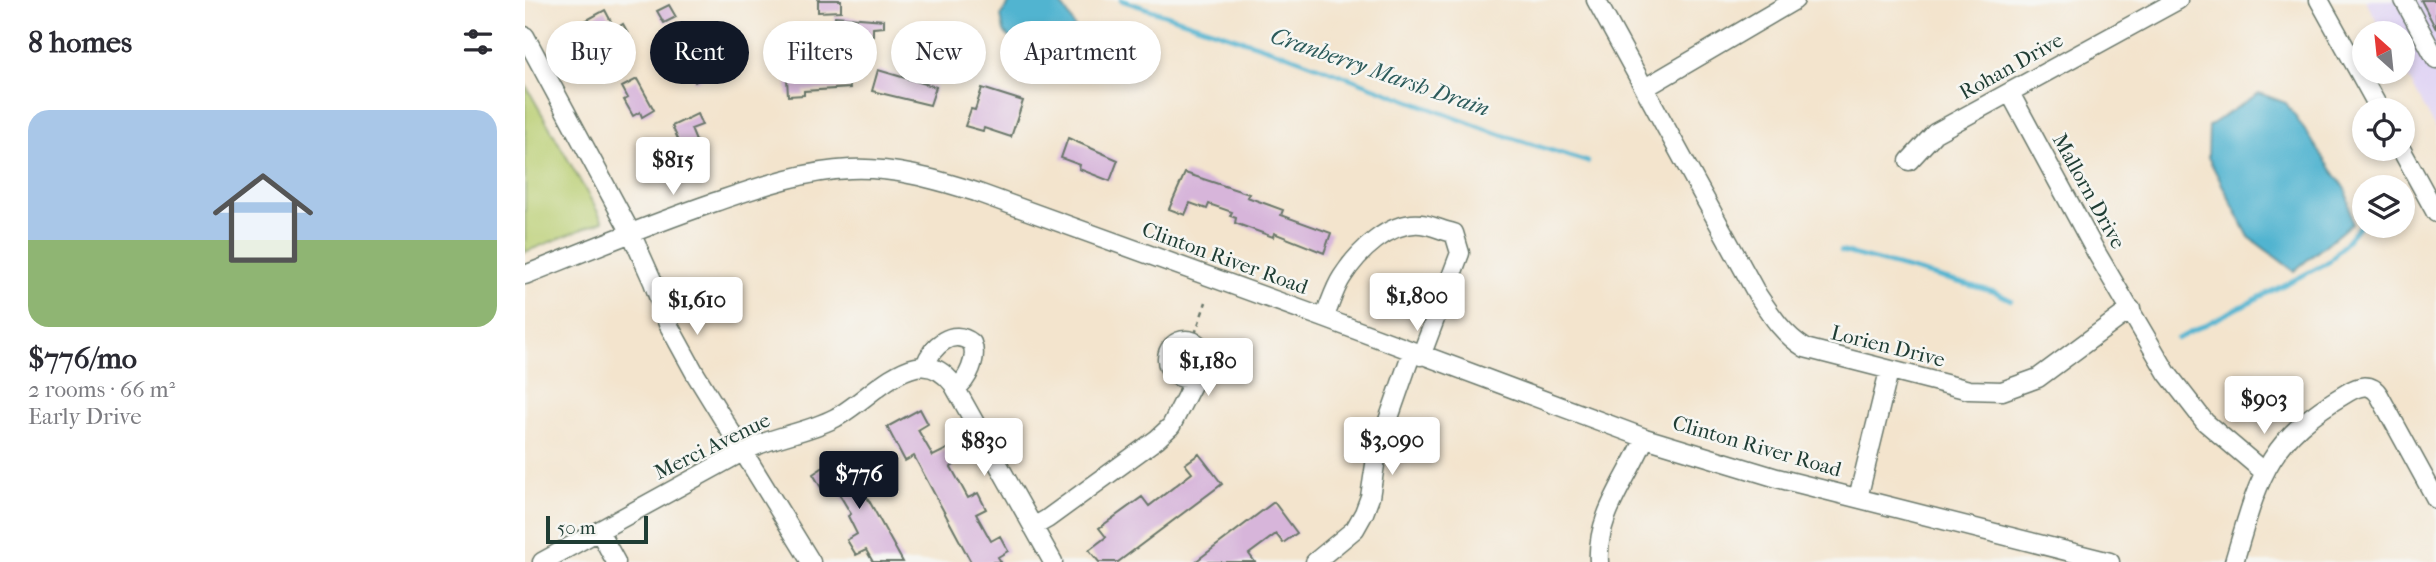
<!DOCTYPE html>
<html lang="en">
<head>
<meta charset="utf-8">
<style>
  :root { --surface:#fff; --page:#f2f2f3; --text:#2b2b33; --muted:#7c7c81; --line:#e1e1e2; --accent:#111827 }
  body { margin:0; font-family:"IM FELL French Canon",serif; background:var(--page); color:var(--text); height:100vh; display:flex; flex-direction:column; font-size:26px; white-space:nowrap }
  * { box-sizing:border-box; margin:0 }
  p { font-size:23px; color:var(--muted) }
  .icon { flex:none; width:38px; height:38px; fill:none; stroke:currentColor; stroke-width:2; stroke-linecap:round; stroke-linejoin:round }
  .map { position:relative; flex:1; overflow:hidden }
  .drawer { display:flex; flex-direction:column; background:var(--surface); width:525px }
  .drawer>* { flex:none }
  .guide { position:absolute; left:21px; top:21px; width:665px; height:63px; display:flex; gap:14px }
  .needle { width:46px; rotate:333deg }
  .controls { position:absolute; left:1827px; top:21px; display:grid; gap:14px }
  .controls a { display:grid; place-items:center; width:63px; height:63px; border-radius:50%; background:var(--surface); box-shadow:0 4px 10px #0003; font-size:35px }
  .scale { position:absolute; left:21px; bottom:18px; width:102px; box-sizing:border-box; padding-left:7px; border:4px solid #1f3d34; border-top:0; font-size:19px; line-height:24px; white-space:nowrap; color:#1f3d34; -webkit-text-stroke:5px #f6f6f2; paint-order:stroke }
  .price { position:absolute; translate:-50% -60px; padding:0 16px; border-radius:7px; background:#fff; color:#222; font-size:23px; line-height:46px; filter:drop-shadow(0 2px 4px #0008) }
  .price::after { content:''; position:absolute; left:50%; top:42px; width:21px; height:16px; margin-left:-10px; background:inherit; clip-path:polygon(0 0,100% 0,50% 100%) }
  .price.selected { background:var(--accent); color:#fff }
  ul { padding:0; list-style:none }
  li { display:grid; align-content:center; gap:14px; height:371px; padding:0 28px }
  li+li { border-top:2px solid var(--line) }
  li span { display:grid; place-items:center; height:217px; border-radius:21px; color:#555 }
  li>.icon { margin-inline-start:auto }
  span .icon { width:126px; height:126px; fill:#fffc; stroke-width:1 }
  li b { font-size:30px }
  h2 { display:flex; justify-content:space-between; align-items:center; height:84px; padding:0 28px; font-size:30px }
  .tag { padding:0 24px; border-radius:32px; background:var(--surface); box-shadow:0 4px 10px #0003; font-size:24px; line-height:63px }
  .tag.selected { background:var(--accent); color:#fff }
  main { display:flex; flex:1; min-height:0 }
  .map>svg:first-child { display:block }
</style>
</head>
<body>
<main>
<section class="drawer">
<h2>8 homes<svg class="icon" aria-label="filters" viewBox="0 0 24 24"><path d="M4 7h16M4 17h16"/><circle cx="9" cy="7" r="2"/><circle cx="15" cy="17" r="2"/></svg></h2>
<ul>
<li><span style="background:linear-gradient(#a9c7e8 60%,#8fb573 0)"><svg class="icon" aria-label="home" viewBox="0 0 24 24"><path d="M3 11l9-7 9 7M6 9v11h12V9"/></svg></span><div><b>$776/mo</b><p>2 rooms · 66 m²</p><p>Early Drive</p></div></li>
</ul>
</section>
<div class="map">
<svg width="1911" height="562" viewBox="0 0 1911 562">
  <rect width="100%" height="100%" fill="#f6f6f2"/>
  <filter id="ink" filterUnits="userSpaceOnUse"><feTurbulence type="fractalNoise" baseFrequency=".0143" numOctaves="2"/><feDisplacementMap in="SourceGraphic" scale="14" xChannelSelector="R" yChannelSelector="G"/><feConvolveMatrix kernelMatrix="1 2 1 2 8 2 1 2 1" color-interpolation-filters="sRGB"/></filter>
  <filter id="wash" filterUnits="userSpaceOnUse"><feTurbulence type="fractalNoise" baseFrequency=".00686" numOctaves="4" result="noise"/><feDisplacementMap in="SourceGraphic" scale="28" xChannelSelector="R" yChannelSelector="G"/><feGaussianBlur stdDeviation="1.57" result="paint"/><feColorMatrix in="noise" values="0 0 0 0 0 0 0 0 0 0 0 0 0 0 0 0 0 1.4 0 .05"/><feComposite in="paint" operator="in"/></filter>
  <g filter="url(#wash)">
    <rect width="100%" height="100%" fill="#f3e4cd"/>
    <path fill="#e0d4f4" d="M1840,0H1911V129L1878,68V33H1859Z"/>
    <path fill="#b9ce72" stroke="#6c8653" stroke-width="2" d="M0,84L78,221L0,252Z"/>
    <path fill="#51b4d0" stroke="#387882" stroke-width="2" d="M486,0H531C547,14 553,33 555,53C547,64 540,64 528,64L501,44H494L486,39L479,32L476,16Z
      M1734,93L1761,103L1822,192L1827,223L1769,271L1724,237L1683,157L1684,126Z"/>
    <g fill="none" stroke-linecap="round" stroke-linejoin="round">
      <path stroke="#51b4d0" stroke-width="4.5" d="M596,0L760,54L971,133L1063,162
        M1316,251L1470,292L1486,300
        M1652,339L1804,262L1839,220"/>
    </g>
    <g id="blocks">
      <path fill="#d7b5da" d="M293,0H316V11L293,12Z
        M1896,0H1911V29Z
        M144,5L151,17L139,23L132,11Z
        M80,10L90,29L98,24L107,40L71,60L51,26Z
        M310,16L359,20V27L348,28V36L333,34L334,28L310,29Z
        M196,31L217,69L203,78L196,67L170,82L155,55Z
        M294,57L295,65L323,63L325,88L279,91V95L263,96L261,60Z
        M353,70L411,87L405,105L347,91Z
        M112,79L129,110L117,117L115,112L108,116L99,100L103,98L97,87Z
        M457,88L498,101L486,137L459,128L458,131L440,126L446,109L450,110Z
        M172,114L177,125L166,129L171,141L157,148L147,126Z
        M543,138L593,160L585,181L554,169L555,165L536,158Z
        M660,173L724,194L722,197L758,210L756,215L806,233L799,253L749,233L748,237L710,223L711,218L705,216L707,212L684,204L682,209L665,203L660,215L644,209Z
        M395,409L403,424L393,430L408,456L428,446L436,461L426,467L443,498L453,493L461,509L451,514L466,541L475,536L483,551L473,557L476,562H446L389,456L380,461L362,427Z
        M320,453L340,486L337,488L378,562H348L341,550L331,555L322,540L332,534L323,516L326,514L307,482L297,489L288,474Z
        M674,454L697,484L593,562H574L564,550L581,537L574,528L617,497L624,506L667,473L660,464Z
        M749,502L772,533L758,543L751,534L724,554L730,562H670Z"/>
    </g>
  </g>
  <g filter="url(#ink)">
    <use href="#blocks" fill-opacity="0" stroke="#69776a" stroke-width="2"/>
    <g fill="none" stroke-linecap="round" stroke-linejoin="round">
      <defs>
        <path id="minor" d="M1071,0L1232,294C1246,315 1258,334 1280,348L1444,390L1477,391L1513,378L1606,309
          M1794,0L1855,110
          M1879,0L1911,59
          M0,36L106,233L128,282L143,324L171,375L286,562
          M1120,88L1270,0
          M1485,93L1571,252L1642,373L1680,422L1739,472
          M1876,149L1911,213
          M1384,161L1410,133L1653,0
          M0,275C63,250 126,224 190,202C234,187 278,171 325,169C368,167 410,179 451,192L799,318L1120,438L1252,478L1585,562
          M799,318C805,305 809,289 817,277C833,252 864,221 896,224C907,225 918,231 929,233L935,253L896,356
          M642 359a19 19 0 1 1 38 0a19 19 0 1 1-38 0Z
          M400,366C407,346 427,327 447,343C453,358 443,380 431,388
          M1333,498L1364,371
          M508,527L522,519L632,439L646,426L672,375
          M74,531L91,562
          M17,562L219,451C248,436 281,433 310,418C335,405 363,373 391,367C407,364 419,372 428,384L528,562
          M790,562L830,529L839,513L845,497L852,452L887,352
          M1074,562C1071,515 1102,480 1120,438
          M1709,562C1734,478 1741,440 1822,393C1833,386 1846,382 1854,395L1911,499"/>
      </defs>
      <use href="#minor" stroke="#69776a" stroke-width="21"/>
      <path stroke="#69776a" stroke-width="2.5" stroke-dasharray="5 5" stroke-linecap="butt" d="M670,334L681,302"/>
      <use href="#minor" stroke="#fff" stroke-width="18"/>
    </g>
  </g>
  <g text-anchor="middle" dominant-baseline="central" stroke-width="5" stroke-linejoin="round" paint-order="stroke">
    <g font-size="21" fill="#1f3d34" stroke="#f6f6f2">
      <text transform="translate(1486 66) rotate(-29)">Rohan Drive</text>
      <text transform="translate(1564 191) rotate(61)">Mallorn Drive</text>
      <text transform="translate(700 258) rotate(20)">Clinton River Road</text>
      <text transform="translate(1363 346) rotate(14)">Lorien Drive</text>
      <text transform="translate(187 446) rotate(-26)">Merci Avenue</text>
      <text transform="translate(1232 446) rotate(16)">Clinton River Road</text>
    </g>
    <g font-size="23" font-style="italic" fill="#2c5b5b" stroke="#f6f6f2">
      <text transform="translate(855 72) rotate(19)">Cranberry Marsh Drain</text>
    </g>
  </g>
</svg>
<div class="controls">
<a><svg class="needle" viewBox="-14 -14 28 28"><path d="M0-13l5 13h-10z" fill="#e53935"/><path d="M0 13l5-13h-10z" fill="#7c7c81"/></svg></a>
<a><svg class="icon" aria-label="locate" viewBox="0 0 24 24"><circle cx="12" cy="12" r="6"/><path d="M12 2v4M12 18v4M2 12h4M18 12h4"/></svg></a>
<a><svg class="icon" aria-label="layers" viewBox="0 0 24 24"><path d="M12 4l9 5-9 5-9-5zM3 14l9 5 9-5"/></svg></a>
</div>
<div class="scale">50 m</div>
<b class="price" style="left:148px;top:197px">$815</b>
<b class="price" style="left:892px;top:333px">$1,800</b>
<b class="price" style="left:172px;top:337px">$1,610</b>
<b class="price" style="left:683px;top:398px">$1,180</b>
<b class="price" style="left:1739px;top:436px">$903</b>
<b class="price" style="left:867px;top:477px">$3,090</b>
<b class="price" style="left:459px;top:478px">$830</b>
<b class="price selected" style="left:334px;top:511px">$776</b>
<div class="guide">
<a class="tag">Buy</a>
<a class="tag selected">Rent</a>
<a class="tag">Filters</a>
<a class="tag">New</a>
<a class="tag">Apartment</a>
</div>
</div>
</main>
</body>
</html>
